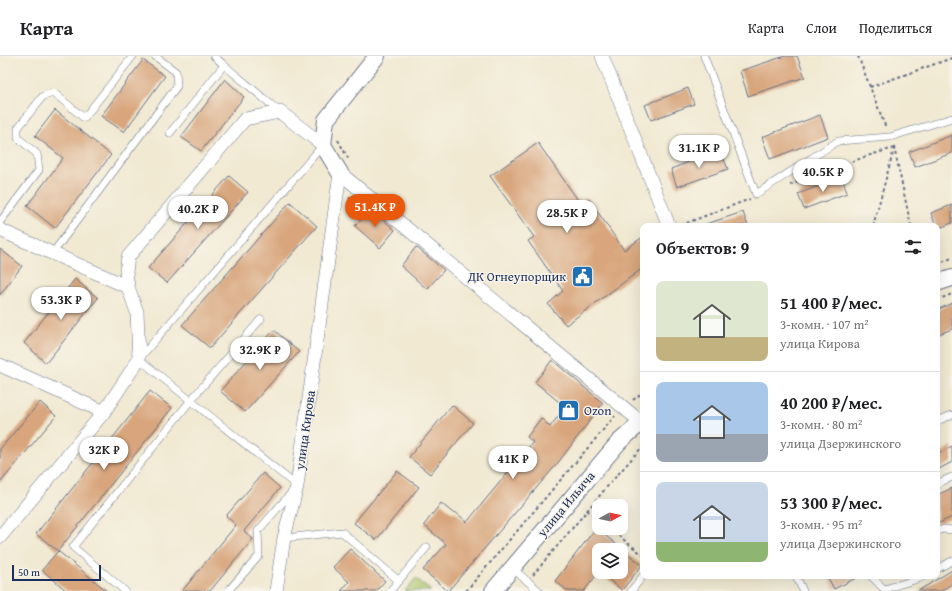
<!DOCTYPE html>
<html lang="ru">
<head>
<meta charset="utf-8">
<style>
  :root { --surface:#fff; --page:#f6f6f6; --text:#202124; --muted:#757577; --line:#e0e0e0; --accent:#ea580c }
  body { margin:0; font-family:"Gentium Book Plus",serif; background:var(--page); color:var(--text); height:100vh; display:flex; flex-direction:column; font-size:15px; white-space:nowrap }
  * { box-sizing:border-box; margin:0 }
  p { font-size:13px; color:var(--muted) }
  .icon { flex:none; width:22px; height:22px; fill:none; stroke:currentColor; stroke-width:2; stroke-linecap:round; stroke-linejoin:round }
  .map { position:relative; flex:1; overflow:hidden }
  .panel { position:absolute; left:640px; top:167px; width:300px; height:356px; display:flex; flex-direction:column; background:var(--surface); border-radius:8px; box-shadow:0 4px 16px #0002 }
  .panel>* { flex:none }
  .needle { width:26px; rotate:82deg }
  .tools { position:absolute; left:592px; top:443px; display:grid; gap:8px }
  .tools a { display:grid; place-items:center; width:36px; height:36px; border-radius:8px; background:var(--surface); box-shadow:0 4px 16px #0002; font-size:20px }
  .scale { position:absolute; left:12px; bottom:10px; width:89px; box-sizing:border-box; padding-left:4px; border:2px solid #1b2f5e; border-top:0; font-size:11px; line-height:14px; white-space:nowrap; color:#1b2f5e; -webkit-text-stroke:3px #f7f3e8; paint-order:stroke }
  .price { position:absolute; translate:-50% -34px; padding:0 9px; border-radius:14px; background:#fff; color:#222; font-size:13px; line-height:26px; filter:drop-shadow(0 1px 2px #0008) }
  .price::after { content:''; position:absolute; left:50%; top:24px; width:12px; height:9px; margin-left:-6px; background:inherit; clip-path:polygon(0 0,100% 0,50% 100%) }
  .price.on { background:var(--accent); color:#fff }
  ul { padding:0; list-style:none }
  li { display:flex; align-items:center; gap:12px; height:100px; padding:0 16px }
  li+li { border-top:1px solid var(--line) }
  li span { display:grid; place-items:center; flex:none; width:112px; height:80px; border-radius:8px; color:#555 }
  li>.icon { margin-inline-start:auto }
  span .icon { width:48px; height:48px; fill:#fffc; stroke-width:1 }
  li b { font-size:17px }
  h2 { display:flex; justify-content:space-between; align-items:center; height:48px; padding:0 16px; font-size:17px }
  header { display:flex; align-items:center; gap:24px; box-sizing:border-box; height:56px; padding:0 20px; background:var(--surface); border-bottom:1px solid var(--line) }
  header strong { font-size:19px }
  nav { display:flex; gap:22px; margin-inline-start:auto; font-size:14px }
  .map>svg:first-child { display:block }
</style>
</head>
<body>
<header>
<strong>Карта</strong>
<nav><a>Карта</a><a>Слои</a><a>Поделиться</a></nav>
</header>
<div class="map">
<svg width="952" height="535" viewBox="0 0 952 535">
  <rect width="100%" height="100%" fill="#f7f3e8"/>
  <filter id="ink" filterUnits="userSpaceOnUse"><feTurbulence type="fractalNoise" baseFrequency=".025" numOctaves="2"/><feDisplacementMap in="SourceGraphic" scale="8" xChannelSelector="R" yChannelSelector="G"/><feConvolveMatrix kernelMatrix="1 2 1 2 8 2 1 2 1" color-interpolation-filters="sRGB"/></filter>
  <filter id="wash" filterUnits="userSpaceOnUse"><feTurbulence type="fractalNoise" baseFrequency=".012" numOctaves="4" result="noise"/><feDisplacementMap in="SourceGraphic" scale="16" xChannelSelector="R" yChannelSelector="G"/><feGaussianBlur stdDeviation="0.9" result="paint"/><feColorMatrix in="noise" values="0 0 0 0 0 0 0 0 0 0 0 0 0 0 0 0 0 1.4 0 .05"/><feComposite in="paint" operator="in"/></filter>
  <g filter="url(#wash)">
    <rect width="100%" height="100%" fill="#f1e9d2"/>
    <path fill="#acc66c" stroke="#647a65" d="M416,522L431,535H405Z"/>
    <g id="blocks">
      <path fill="#d8a57b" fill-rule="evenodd" d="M785,0H797L805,21L748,40L740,15Z
        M143,4L165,20L124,76L101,60Z
        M225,23L244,41L201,95L181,81Z
        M688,32L694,48L651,64L645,49Z
        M55,54L111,99L55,172L27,150L63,102L35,80Z
        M820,59L828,81L770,103L762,81Z
        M952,79V97L915,111L909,96Z
        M538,87L580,147L588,142L624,194L643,181V212L566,269L548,248L563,235L528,185L534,181L490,120Z
        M720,94L728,113L677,131L671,113Z
        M229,120L248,136L167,227L148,212Z
        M842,121L847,137L804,153L798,138Z
        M290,146L317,170L210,292L182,269Z
        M952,149V167L937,173L931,157Z
        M371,153L395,174L380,192L355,170Z
        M743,156L748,170H707L706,168Z
        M416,191L444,214L427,233L401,210Z
        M0,193L22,210L0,239Z
        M75,223L98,242L46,307L24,287Z
        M952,247V273L937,279V254Z
        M274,274L299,296L245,356L220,335Z
        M552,304L603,347L557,408L448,535L423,514L446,488L424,469L441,447L453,457L454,455L467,466L533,386L527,381L541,362L550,371L565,351L535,326Z
        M150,335L172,352L58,495L36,478Z
        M40,346L56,360L0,427V393Z
        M452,349L473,367L430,418L409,401Z
        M952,390V406L937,414V398Z
        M397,415L419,431L376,484L354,467Z
        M263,417L280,432L244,475L253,483L210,535H182L236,469L226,460Z
        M952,432V461L937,468V439Z
        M596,472L642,509L622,534L599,516L584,535H568L555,525ZM599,494H621V516H599Z
        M350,493L385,525L376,535H341L349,526L333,511Z
        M58,495L107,535H67L42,514Z
        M952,514V528L941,535H918Z
        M827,520H860L834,533Z"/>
    </g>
  </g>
  <g filter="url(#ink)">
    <use href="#blocks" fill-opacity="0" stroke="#667087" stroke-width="1"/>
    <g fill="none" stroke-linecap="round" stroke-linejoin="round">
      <defs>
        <path id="service" d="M214,0L224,9
          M704,0L756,138L838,85L890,81L952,62
          M170,77L224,9L280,56
          M0,166L39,114L37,98L18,82V72L43,40L54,37L84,62L133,0
          M52,198L177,30L176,16L155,0
          M937,365L952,359
          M937,429L943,425L952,421
          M937,475L944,473L952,474
          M284,482L342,476L399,525
          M512,512L539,535
          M937,513L952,505
          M796,520L803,535
          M871,520L884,533L918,523L924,520
          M125,535L73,491L191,344L261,263
          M228,535L259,500L258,475L297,430L139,303L323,89
          M390,535L427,491
          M631,535L643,520"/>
        <path id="minor" d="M602,0L669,170
          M340,117L641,366
          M0,174L128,231
          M0,309L104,356
          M0,481L104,356L139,303L137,256L128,231L126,216L128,201L245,63L280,56L323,89
          M276,535L284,482L297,430L340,117"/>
        <path id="tertiary" d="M340,117L323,89L326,64L377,0
          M937,227L952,222
          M493,535L619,386L643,365"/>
      </defs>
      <use href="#service" stroke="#667087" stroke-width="8"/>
      <use href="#minor" stroke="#667087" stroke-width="14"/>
      <use href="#tertiary" stroke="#667087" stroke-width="18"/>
      <path stroke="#667087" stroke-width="2" stroke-dasharray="3 3" stroke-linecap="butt" d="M858,0L886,72
        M870,31L952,2
        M338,84L349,104
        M894,91L911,170
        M790,129L867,100L894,92
        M349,150L350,141
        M681,169L750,143
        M873,170L894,93
        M937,208L952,202
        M937,244L952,238
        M633,344L643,336
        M587,454L599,464
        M609,472L643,499
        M533,519L606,432L643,390
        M466,535L615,360"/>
      <use href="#service" stroke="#fff" stroke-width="7"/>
      <use href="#minor" stroke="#fff" stroke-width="13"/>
      <use href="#tertiary" stroke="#fff" stroke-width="16"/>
    </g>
  </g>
  <defs>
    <symbol id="civic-square" viewBox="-11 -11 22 22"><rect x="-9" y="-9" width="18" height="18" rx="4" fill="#1f6fb2" stroke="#f7f3e8"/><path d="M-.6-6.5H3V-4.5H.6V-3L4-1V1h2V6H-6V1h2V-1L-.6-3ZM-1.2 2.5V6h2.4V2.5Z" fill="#fff"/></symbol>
    <symbol id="shop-square" viewBox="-11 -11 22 22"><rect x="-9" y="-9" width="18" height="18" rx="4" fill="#1f6fb2" stroke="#f7f3e8"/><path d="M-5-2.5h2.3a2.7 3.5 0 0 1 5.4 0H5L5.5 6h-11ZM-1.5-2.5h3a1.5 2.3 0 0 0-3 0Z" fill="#fff"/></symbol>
  </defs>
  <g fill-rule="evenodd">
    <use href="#civic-square" x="570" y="208" width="25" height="25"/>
    <use href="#shop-square" x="556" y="342" width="25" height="25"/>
  </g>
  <g text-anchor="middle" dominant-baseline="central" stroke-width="3" stroke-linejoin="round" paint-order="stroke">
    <g font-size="13" fill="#1b2f5e" stroke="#f7f3e8" text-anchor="end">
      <text x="566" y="220">ДК Огнеупорщик</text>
      <text x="584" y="354" text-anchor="start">Ozon</text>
    </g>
    <g font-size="13" fill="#1b2f5e" stroke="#f7f3e8">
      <text transform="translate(305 374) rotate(-82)">улица Кирова</text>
      <text transform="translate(566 448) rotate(-50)">улица Ильича</text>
    </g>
  </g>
</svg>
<div class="tools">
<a><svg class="needle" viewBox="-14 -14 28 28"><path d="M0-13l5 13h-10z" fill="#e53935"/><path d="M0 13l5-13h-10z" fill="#757577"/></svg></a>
<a><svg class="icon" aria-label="layers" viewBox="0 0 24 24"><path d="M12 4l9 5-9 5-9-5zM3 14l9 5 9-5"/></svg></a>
</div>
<div class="scale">50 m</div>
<b class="price" style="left:699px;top:113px">31.1K ₽</b>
<b class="price" style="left:823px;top:137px">40.5K ₽</b>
<b class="price on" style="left:375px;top:172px">51.4K ₽</b>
<b class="price" style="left:198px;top:174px">40.2K ₽</b>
<b class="price" style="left:567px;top:178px">28.5K ₽</b>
<b class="price" style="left:61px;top:265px">53.3K ₽</b>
<b class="price" style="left:260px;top:315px">32.9K ₽</b>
<b class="price" style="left:104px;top:415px">32K ₽</b>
<b class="price" style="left:513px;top:424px">41K ₽</b>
<section class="panel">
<h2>Объектов: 9<svg class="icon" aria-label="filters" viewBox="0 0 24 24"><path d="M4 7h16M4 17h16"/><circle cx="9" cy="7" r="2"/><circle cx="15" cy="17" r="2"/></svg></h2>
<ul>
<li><span style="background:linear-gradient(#dfe7d0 70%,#c2b280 0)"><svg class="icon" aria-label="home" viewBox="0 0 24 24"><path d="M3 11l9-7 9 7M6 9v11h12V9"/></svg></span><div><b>51 400 ₽/мес.</b><p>3-комн. · 107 m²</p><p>улица Кирова</p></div></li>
<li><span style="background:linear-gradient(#a9c7e8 65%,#9aa5b1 0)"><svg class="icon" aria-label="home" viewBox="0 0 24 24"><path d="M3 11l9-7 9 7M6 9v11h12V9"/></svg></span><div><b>40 200 ₽/мес.</b><p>3-комн. · 80 m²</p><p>улица Дзержинского</p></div></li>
<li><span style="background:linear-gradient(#c9d6e8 75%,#8fb573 0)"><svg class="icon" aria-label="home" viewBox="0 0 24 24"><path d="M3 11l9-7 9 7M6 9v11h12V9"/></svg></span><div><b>53 300 ₽/мес.</b><p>3-комн. · 95 m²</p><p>улица Дзержинского</p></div></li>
</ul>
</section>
</div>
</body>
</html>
